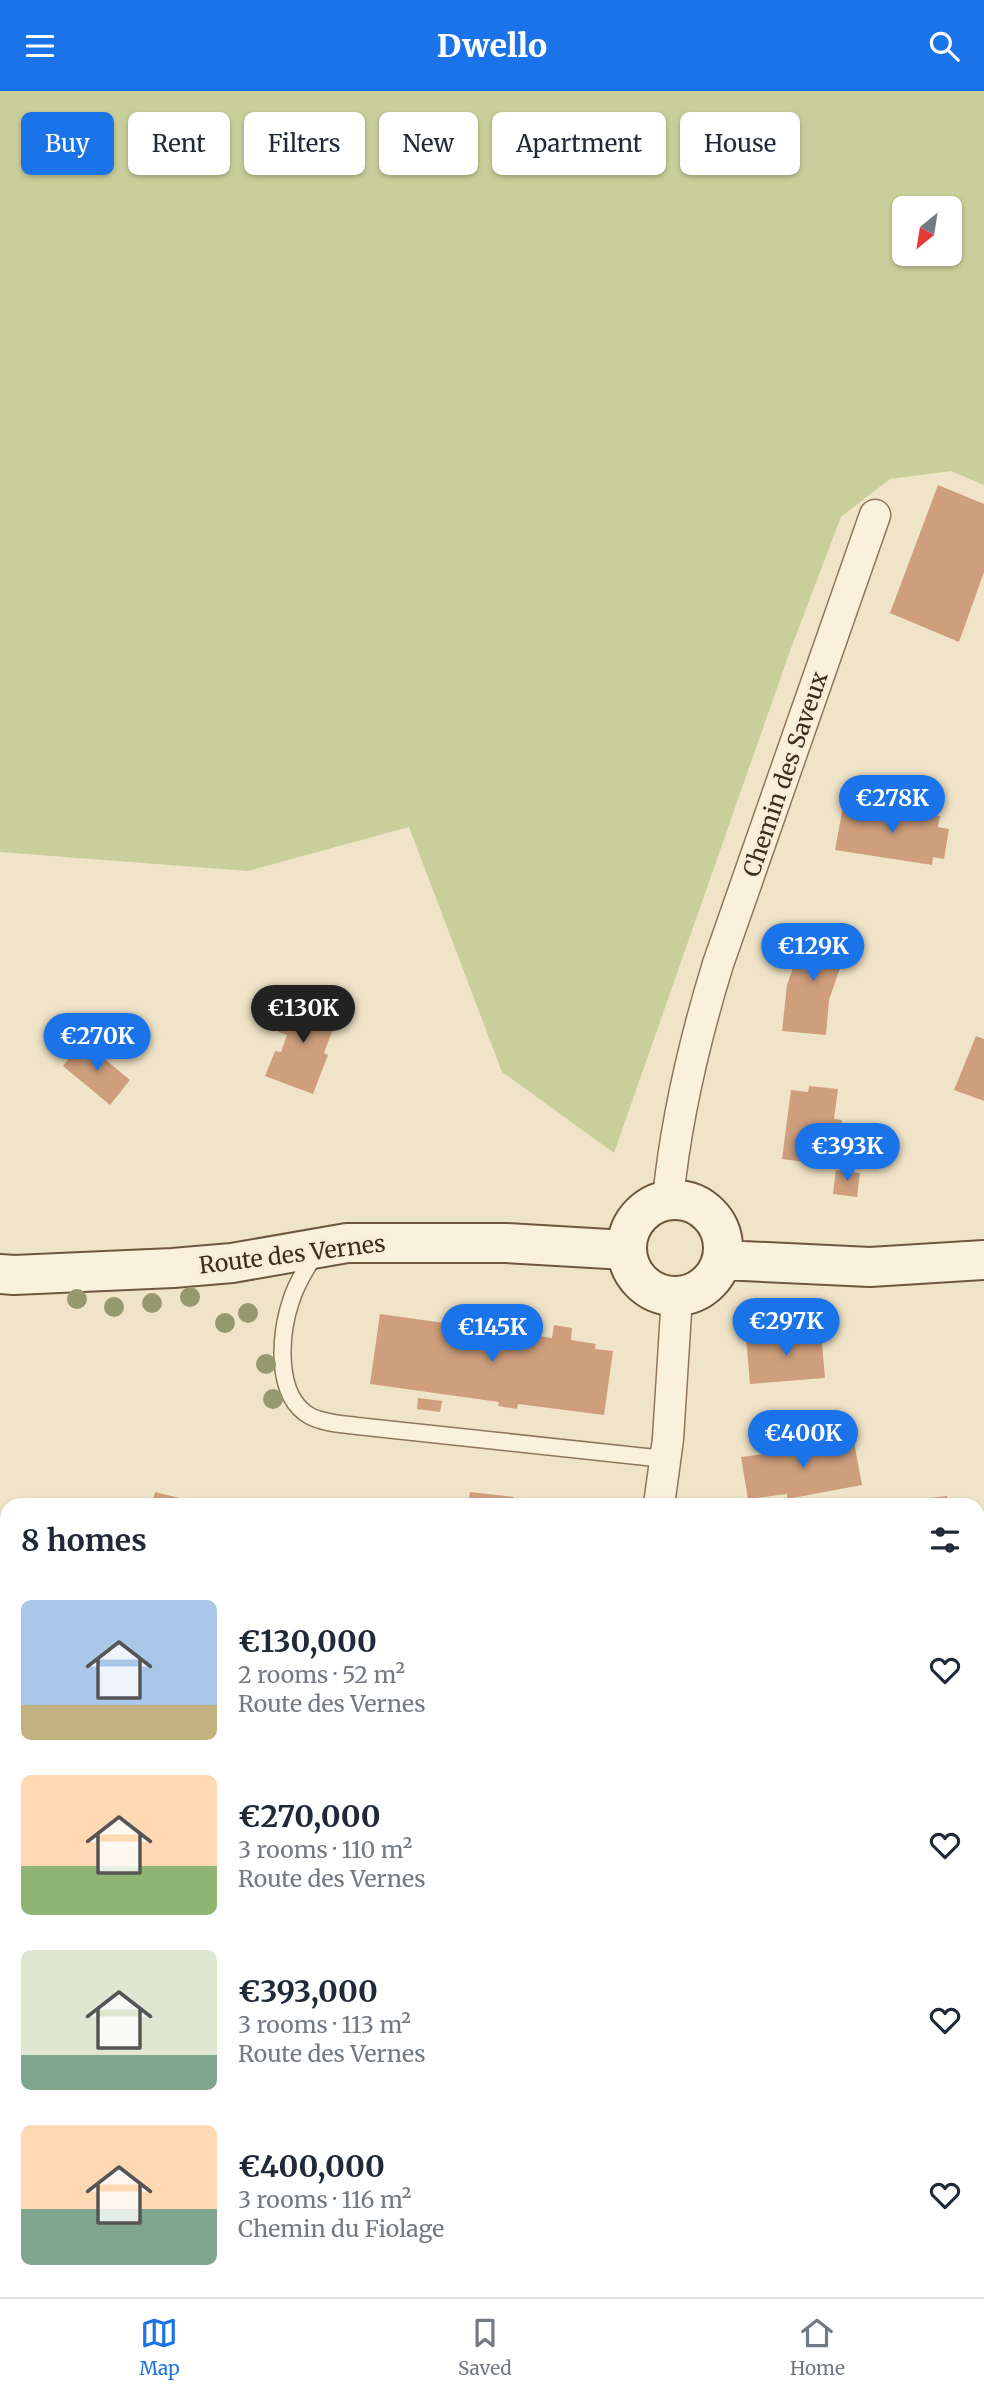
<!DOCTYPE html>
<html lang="en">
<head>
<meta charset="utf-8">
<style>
  :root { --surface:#fff; --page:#f6f6f7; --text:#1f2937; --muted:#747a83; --line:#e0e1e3; --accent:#1a73e8 }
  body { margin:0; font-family:Merriweather,serif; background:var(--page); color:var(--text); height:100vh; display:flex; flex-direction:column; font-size:26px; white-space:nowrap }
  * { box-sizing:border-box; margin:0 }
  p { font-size:23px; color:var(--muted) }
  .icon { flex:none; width:38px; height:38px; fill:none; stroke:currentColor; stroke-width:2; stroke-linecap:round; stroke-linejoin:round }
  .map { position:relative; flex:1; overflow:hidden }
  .drawer { position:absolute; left:0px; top:1407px; width:985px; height:800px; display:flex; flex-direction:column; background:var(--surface); border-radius:21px 21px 0 0; box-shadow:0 2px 5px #0004 }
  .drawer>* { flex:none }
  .banner { position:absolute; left:21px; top:21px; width:943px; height:63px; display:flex; gap:14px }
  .needle { width:46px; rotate:210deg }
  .buttons { position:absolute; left:892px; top:105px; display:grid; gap:14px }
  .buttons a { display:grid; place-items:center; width:70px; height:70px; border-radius:10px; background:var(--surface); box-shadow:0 2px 5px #0004; font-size:35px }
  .price { position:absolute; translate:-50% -60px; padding:0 16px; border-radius:24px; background:var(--accent); color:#fff; font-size:23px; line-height:46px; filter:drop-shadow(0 2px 4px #0008) }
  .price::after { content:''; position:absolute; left:50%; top:42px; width:21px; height:16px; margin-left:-10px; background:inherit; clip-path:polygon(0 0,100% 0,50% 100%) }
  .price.selected { background:#222; color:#fff }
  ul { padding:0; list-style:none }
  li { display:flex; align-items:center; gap:21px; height:175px; padding:0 21px }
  li span { display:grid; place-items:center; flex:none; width:196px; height:140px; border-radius:10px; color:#555 }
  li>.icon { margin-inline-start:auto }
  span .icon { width:84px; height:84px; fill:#fffc; stroke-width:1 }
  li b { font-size:30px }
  h2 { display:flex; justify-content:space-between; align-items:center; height:84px; padding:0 21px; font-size:30px }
  .pill { padding:0 24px; border-radius:10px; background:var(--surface); box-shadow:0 2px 5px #0004; font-size:24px; line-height:63px }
  .pill.selected { background:var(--accent); color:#fff }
  header { display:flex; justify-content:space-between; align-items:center; height:91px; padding:0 21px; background:var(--accent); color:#fff; font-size:32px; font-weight:800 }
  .menu { display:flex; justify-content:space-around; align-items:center; height:98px; border-top:2px solid var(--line); background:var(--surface); font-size:19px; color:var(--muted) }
  .menu a { display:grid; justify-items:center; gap:4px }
  .menu .selected { color:var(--accent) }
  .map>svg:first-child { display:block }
</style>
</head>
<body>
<header><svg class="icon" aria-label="menu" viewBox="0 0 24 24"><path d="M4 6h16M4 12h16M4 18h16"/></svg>Dwello<svg class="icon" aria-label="search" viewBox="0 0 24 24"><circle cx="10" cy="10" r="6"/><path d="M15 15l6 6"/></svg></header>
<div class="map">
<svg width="984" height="2206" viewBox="0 0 984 2206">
  <rect width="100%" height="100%" fill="#f0e4c8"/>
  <path fill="#c9cf9b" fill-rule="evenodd" d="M0,0H984V394L951,380L890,388L841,426L790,560L614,1062L502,981L409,736L248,780L0,761ZM950,117V163H905V117Z
    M0,1741L7,1744V2200H63L61,2206H0Z
    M106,2200H497L495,2206H103Z"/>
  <path fill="#cf9f7d" d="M938,394L984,413V481L959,551L890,522Z
    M843,715L904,725V720L940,725L938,736L949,738L944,768L933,766L932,774L835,759Z
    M807,836L849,851L829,909L826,944L782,940L787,894Z
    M292,905L339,922L324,962L328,964L313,1003L265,985L275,960L281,961L287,944L278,941Z
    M976,945L984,948V1010L954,999Z
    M83,950L130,989L110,1014L63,975Z
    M809,995L838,998L834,1028L842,1029L839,1053L831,1052L828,1074L782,1068L791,999L808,1001Z
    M836,1079L860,1082L857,1106L833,1103Z
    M468,1221L486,1224L484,1237L500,1240L502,1227L520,1229L518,1242L552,1247L554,1234L572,1237L571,1249L596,1253L595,1258L613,1260L604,1324L518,1313L517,1318L498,1315L499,1311L370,1293L380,1223L466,1235Z
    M821,1241L825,1287L750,1293L746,1247Z
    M418,1307L442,1310L440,1321L417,1318Z
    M853,1346L862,1394L787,1408V1403L748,1408L741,1366L778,1361L780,1359Z
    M155,1401L204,1413V1414H152Z
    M470,1401L514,1406L513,1414H468Z
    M947,1405L948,1414H931L930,1407Z
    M7,1437V1638L0,1637V1441Z
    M978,1556L984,1557V1610L978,1609Z
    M978,1737H984V1785H978Z
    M978,2027L984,2029V2085L978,2083Z
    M738,2200H783L784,2206H738Z"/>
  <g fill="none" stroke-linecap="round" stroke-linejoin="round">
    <defs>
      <path id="lane" d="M316,1162C306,1177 296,1193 291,1210C280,1242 274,1305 310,1325C323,1332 342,1333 357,1335L665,1368"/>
      <path id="street" d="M668,1108C676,1028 694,951 718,873L875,424
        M659,1414L668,1348L677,1205
        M978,1679H984
        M591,2200L593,2206"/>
      <path id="secondary" d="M627 1157a48 48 0 1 1 96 0a48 48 0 1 1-96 0Z
        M722,1169L870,1176L984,1169
        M0,1183L14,1184L173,1177L232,1172L347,1152H506L626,1159"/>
    </defs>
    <use href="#lane" stroke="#8d765c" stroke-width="19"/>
    <use href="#street" stroke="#8d765c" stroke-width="33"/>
    <use href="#secondary" stroke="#6f573f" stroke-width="42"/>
    <path stroke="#8d765c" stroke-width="4.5" stroke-dasharray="5 3.5" stroke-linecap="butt" d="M0,1720L7,1723
      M70,2206L73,2200
      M517,2206L519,2200"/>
    <use href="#lane" stroke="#faf1dc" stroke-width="16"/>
    <use href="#street" stroke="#faf1dc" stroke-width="30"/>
    <use href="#secondary" stroke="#faf1dc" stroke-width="38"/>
  </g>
  <g fill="#96986f">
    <circle cx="190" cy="1206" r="10"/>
    <circle cx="77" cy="1208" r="10"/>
    <circle cx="152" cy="1212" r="10"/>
    <circle cx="114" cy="1216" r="10"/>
    <circle cx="248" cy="1222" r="10"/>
    <circle cx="225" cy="1232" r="10"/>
    <circle cx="266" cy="1273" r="10"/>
    <circle cx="273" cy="1308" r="10"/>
  </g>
  <g text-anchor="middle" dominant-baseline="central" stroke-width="6" stroke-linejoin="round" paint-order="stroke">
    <g font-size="23" fill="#3d2e20" stroke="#f7eed8">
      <text transform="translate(785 683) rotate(-71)">Chemin des Saveux</text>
      <text transform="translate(292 1163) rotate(-7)">Route des Vernes</text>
    </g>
  </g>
</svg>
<div class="buttons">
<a><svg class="needle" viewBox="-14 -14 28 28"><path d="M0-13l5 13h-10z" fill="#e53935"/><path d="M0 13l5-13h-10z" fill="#747a83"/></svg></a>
</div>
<b class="price" style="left:892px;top:744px">€278K</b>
<b class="price" style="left:813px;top:892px">€129K</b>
<b class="price selected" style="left:303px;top:954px">€130K</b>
<b class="price" style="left:97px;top:982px">€270K</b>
<b class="price" style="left:847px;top:1092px">€393K</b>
<b class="price" style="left:786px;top:1267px">€297K</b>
<b class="price" style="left:492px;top:1273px">€145K</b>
<b class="price" style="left:803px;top:1379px">€400K</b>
<div class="banner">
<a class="pill selected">Buy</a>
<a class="pill">Rent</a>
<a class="pill">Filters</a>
<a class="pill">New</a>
<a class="pill">Apartment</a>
<a class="pill">House</a>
</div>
<section class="drawer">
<h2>8 homes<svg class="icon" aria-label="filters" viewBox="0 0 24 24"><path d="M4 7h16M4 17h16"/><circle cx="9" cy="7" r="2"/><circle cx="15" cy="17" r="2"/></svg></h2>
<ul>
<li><span style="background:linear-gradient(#a9c7e8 75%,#c2b280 0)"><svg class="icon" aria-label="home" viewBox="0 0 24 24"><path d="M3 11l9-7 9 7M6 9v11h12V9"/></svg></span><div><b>€130,000</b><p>2 rooms · 52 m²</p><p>Route des Vernes</p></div><svg class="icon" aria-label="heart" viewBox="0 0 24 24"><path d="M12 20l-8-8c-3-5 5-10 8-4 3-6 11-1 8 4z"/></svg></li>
<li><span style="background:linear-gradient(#ffd9b3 65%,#8fb573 0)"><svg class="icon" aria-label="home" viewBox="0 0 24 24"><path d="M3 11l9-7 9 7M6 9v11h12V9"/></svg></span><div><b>€270,000</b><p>3 rooms · 110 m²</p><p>Route des Vernes</p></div><svg class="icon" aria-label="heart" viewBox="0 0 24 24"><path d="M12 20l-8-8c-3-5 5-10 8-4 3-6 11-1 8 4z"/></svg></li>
<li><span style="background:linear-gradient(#dfe7d0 75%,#7fa58c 0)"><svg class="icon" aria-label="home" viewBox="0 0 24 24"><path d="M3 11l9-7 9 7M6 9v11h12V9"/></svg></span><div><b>€393,000</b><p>3 rooms · 113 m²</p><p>Route des Vernes</p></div><svg class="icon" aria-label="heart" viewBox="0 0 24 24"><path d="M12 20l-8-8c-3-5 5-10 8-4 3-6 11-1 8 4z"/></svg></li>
<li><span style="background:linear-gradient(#ffd9b3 60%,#7fa58c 0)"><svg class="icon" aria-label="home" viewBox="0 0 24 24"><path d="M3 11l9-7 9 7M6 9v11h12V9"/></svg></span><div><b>€400,000</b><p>3 rooms · 116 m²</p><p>Chemin du Fiolage</p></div><svg class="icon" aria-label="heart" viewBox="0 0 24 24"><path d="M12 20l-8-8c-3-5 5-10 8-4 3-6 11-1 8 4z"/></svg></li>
</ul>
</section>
</div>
<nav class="menu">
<a class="selected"><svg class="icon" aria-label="map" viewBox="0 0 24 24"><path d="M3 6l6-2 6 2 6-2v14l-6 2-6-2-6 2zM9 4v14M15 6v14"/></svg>Map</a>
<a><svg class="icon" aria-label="saved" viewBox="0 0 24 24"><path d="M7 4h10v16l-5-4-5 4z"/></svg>Saved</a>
<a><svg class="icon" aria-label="home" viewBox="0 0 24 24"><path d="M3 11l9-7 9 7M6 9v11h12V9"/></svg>Home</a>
</nav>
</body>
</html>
